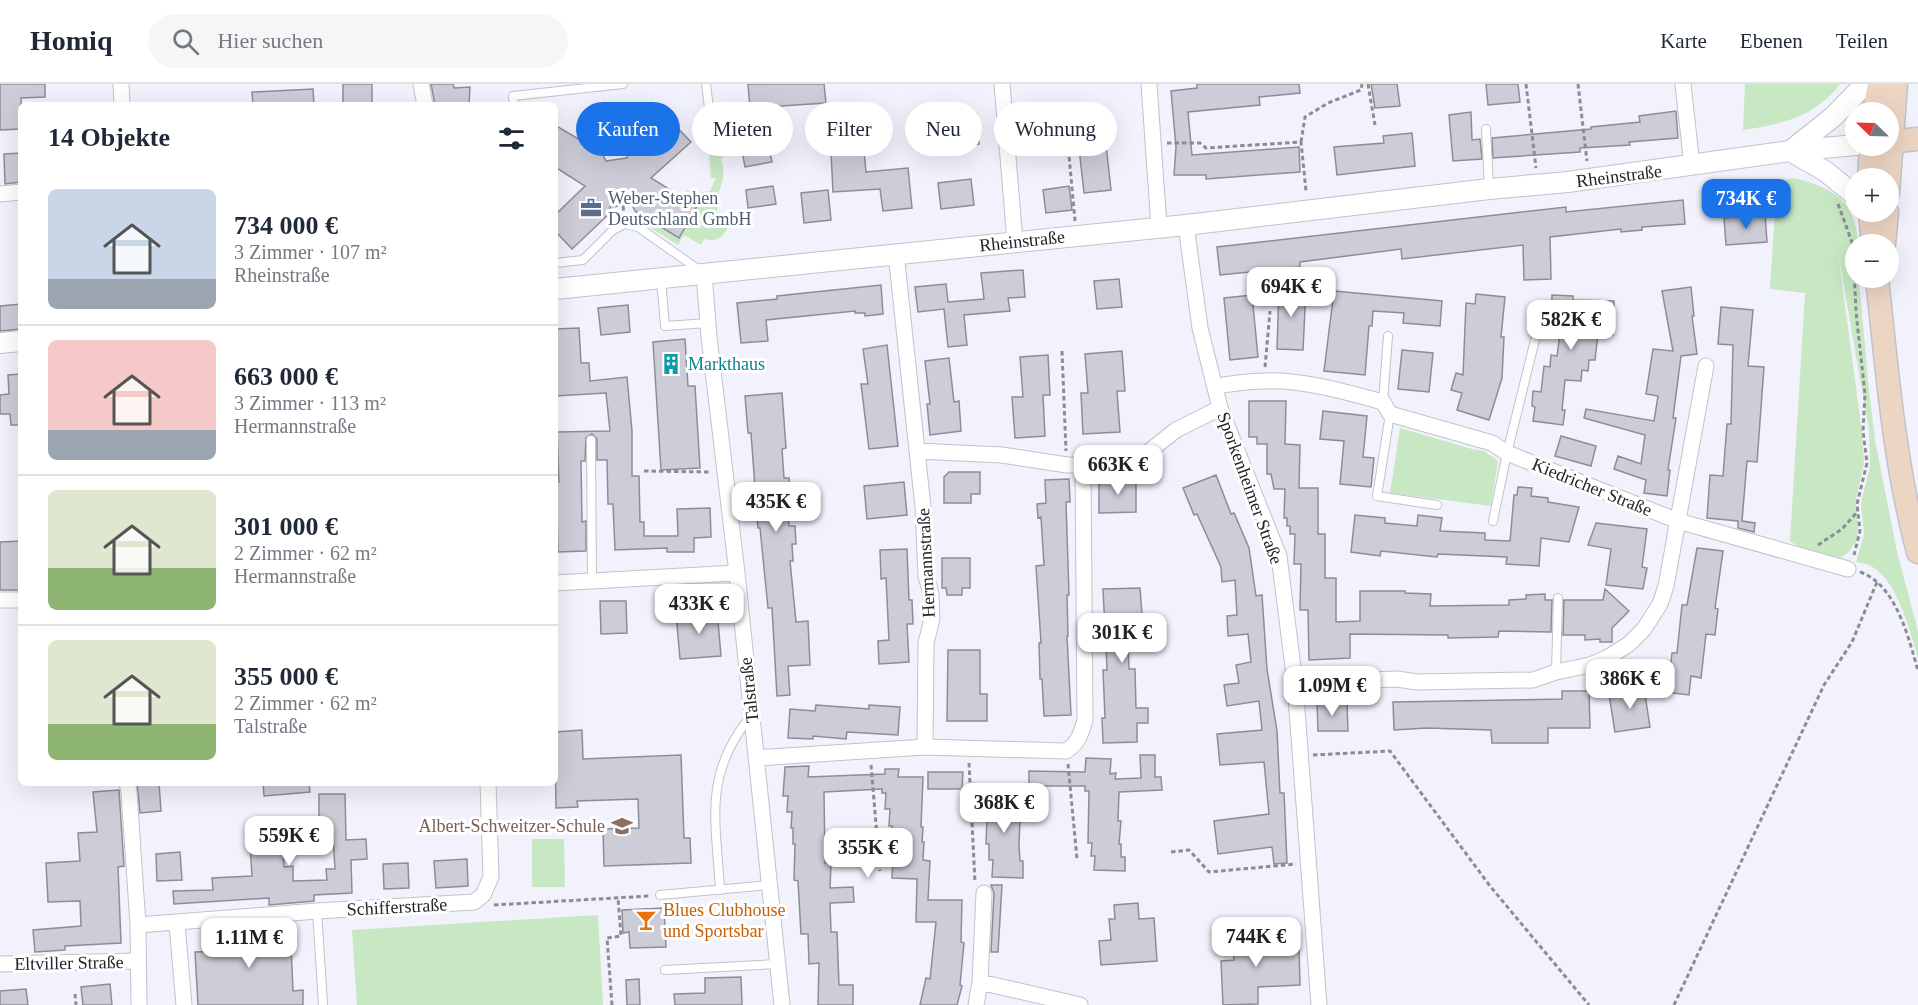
<!DOCTYPE html>
<html lang="de">
<head>
<meta charset="utf-8">
<style>
  :root { --surface:#fff; --page:#f6f6f7; --text:#1f2937; --muted:#747a83; --line:#e0e1e3; --accent:#1a73e8 }
  body { margin:0; font-family:"Times New Roman",serif; background:var(--page); color:var(--text); height:100vh; display:flex; flex-direction:column; font-size:22px; white-space:nowrap }
  * { box-sizing:border-box; margin:0 }
  p { font-size:20px; color:var(--muted) }
  .icon { flex:none; width:33px; height:33px; fill:none; stroke:currentColor; stroke-width:2; stroke-linecap:round; stroke-linejoin:round }
  .map { position:relative; flex:1; overflow:hidden }
  .sheet { position:absolute; left:18px; top:18px; width:540px; height:684px; display:flex; flex-direction:column; background:var(--surface); border-radius:9px; box-shadow:0 6px 24px #0002 }
  .sheet>* { flex:none }
  .hud { position:absolute; left:576px; top:18px; width:570px; height:54px; display:flex; gap:12px }
  .needle { width:39px; rotate:293deg }
  .controls { position:absolute; left:1845px; top:18px; display:grid; gap:12px }
  .controls a { display:grid; place-items:center; width:54px; height:54px; border-radius:50%; background:var(--surface); box-shadow:0 6px 24px #0002; font-size:30px }
  .price { position:absolute; translate:-50% -51px; padding:0 14px; border-radius:12px; background:#fff; color:#222; font-size:20px; line-height:39px; filter:drop-shadow(0 2px 3px #0008) }
  .price::after { content:''; position:absolute; left:50%; top:36px; width:18px; height:14px; margin-left:-9px; background:inherit; clip-path:polygon(0 0,100% 0,50% 100%) }
  .price.selected { background:var(--accent); color:#fff }
  ul { padding:0; list-style:none }
  li { display:flex; align-items:center; gap:18px; height:150px; padding:0 30px }
  li+li { border-top:2px solid var(--line) }
  li span { display:grid; place-items:center; flex:none; width:168px; height:120px; border-radius:9px; color:#555 }
  li>.icon { margin-inline-start:auto }
  span .icon { width:72px; height:72px; fill:#fffc; stroke-width:1 }
  li b { font-size:26px }
  h2 { display:flex; justify-content:space-between; align-items:center; height:72px; padding:0 30px; font-size:26px }
  .pill { padding:0 21px; border-radius:27px; background:var(--surface); box-shadow:0 6px 24px #0002; font-size:21px; line-height:54px }
  .pill.selected { background:var(--accent); color:#fff }
  header { display:flex; align-items:center; gap:36px; box-sizing:border-box; height:84px; padding:0 30px; background:var(--surface); border-bottom:2px solid var(--line) }
  header strong { font-size:28px }
  nav { display:flex; gap:33px; margin-inline-start:auto; font-size:21px }
  .search { width:420px; height:54px; background:var(--page); display:flex; align-items:center; gap:15px; box-sizing:border-box; padding:0 21px; border-radius:33px; color:var(--muted); font-size:22px }
  .map>svg:first-child { display:block }
</style>
</head>
<body>
<header>
<strong>Homiq</strong>
<div class="search"><svg class="icon" aria-label="search" viewBox="0 0 24 24"><circle cx="10" cy="10" r="6"/><path d="M15 15l6 6"/></svg>Hier suchen</div>
<nav><a>Karte</a><a>Ebenen</a><a>Teilen</a></nav>
</header>
<div class="map">
<svg width="1918" height="921" viewBox="0 0 1918 921">
  <rect width="100%" height="100%" fill="#f1f2fc"/>
  <path fill="#c7e8c3" d="M1745,0H1840C1817,32 1780,41 1743,46Z
    M726,68L721,76C729,95 715,107 717,124C717,134 723,136 727,145C722,155 714,158 704,155L701,161L684,151L678,161L633,133L635,127L679,154L697,122L685,115L687,106L695,109L710,107L716,94H711L709,71Z
    M1794,94C1834,104 1856,117 1858,160H1856V194H1859L1868,297L1875,356L1897,468L1918,547V574C1910,547 1898,500 1874,484C1869,480 1862,479 1856,478L1864,451L1861,419L1870,382L1869,346L1838,169L1862,348L1864,380L1856,415L1858,445L1857,455L1849,468L1840,474L1828,475L1804,467L1790,457L1805,209L1770,205L1777,96Z
    M1400,344L1472,365L1484,367L1498,377L1491,422L1390,409Z
    M532,755H564L565,803H532Z
    M598,831L603,921H357L352,846Z"/>
  <path fill="#cccdd7" stroke="#8c8d96" stroke-width="1.5" d="M0,0H45V13L21,14V45L0,46Z
    M343,0H372V21H343Z
    M431,0H453L454,4L470,3L469,21H435Z
    M748,0H824L826,19L750,24Z
    M1197,0H1299L1300,9L1259,13L1260,21L1188,28L1192,71L1299,63L1300,88L1206,95V91H1174L1176,63L1171,7L1197,4Z
    M1371,0H1397L1400,22L1375,24Z
    M1486,0H1518L1520,18L1488,21Z
    M313,5L314,21H253L252,8Z
    M1102,25L1111,106L1084,109L1075,28Z
    M1676,27L1678,54L1629,58L1630,61L1580,64V68L1493,74L1492,54L1591,45V43L1640,38L1639,32Z
    M1471,28L1472,56L1480,55L1482,75L1453,77L1449,31Z
    M977,30L979,60L949,63L946,33Z
    M1051,30L1054,64L1030,66L1027,33Z
    M666,32L691,58L651,94L680,112V115L684,114L697,122L679,154L635,127L632,121L610,123L609,130L572,165L555,147V131L585,102L555,83V41L602,69L606,77L627,74L628,68Z
    M765,46L772,78L745,83L739,51Z
    M1412,49L1415,82L1337,91L1334,63L1384,59L1383,52Z
    M864,67L866,88L908,84L912,124L883,127L880,105L833,108L831,69Z
    M21,69V98L5,100L4,70Z
    M971,95L974,121L941,125L938,99Z
    M773,102L776,120L748,124L746,106Z
    M1069,102L1072,126L1046,129L1043,106Z
    M828,106L831,136L804,139L801,109Z
    M1683,116L1685,140L1642,143V146L1621,148V145L1550,153L1551,195L1524,196L1523,161L1402,175L1401,165L1300,178V183L1220,191L1217,163L1566,123V128Z
    M1765,130L1767,158L1726,161L1724,134Z
    M1023,186L1025,213L1008,214L1010,227L964,231L967,261L948,263L944,225L918,228L915,203L946,200L948,218L984,215L981,189Z
    M1119,195L1122,223L1097,225L1094,197Z
    M881,201L883,230L865,232V229H855V227L766,236L768,257L741,259L737,219L777,215V212Z
    M1279,203L1306,204L1303,266L1277,265Z
    M1691,203L1694,232H1692L1697,270L1681,272L1673,334H1676L1668,386H1670L1667,412L1644,409L1646,396L1614,385L1618,372L1641,380L1645,351L1584,334L1586,325L1654,337L1658,312L1646,310L1653,265L1673,267L1662,207Z
    M1334,207L1442,217L1440,242L1403,239L1404,229L1373,227L1372,242H1369L1365,291L1324,287Z
    M1476,210L1505,213L1501,253H1504L1502,294L1489,336L1457,326L1462,309L1451,306L1456,289L1463,291L1466,219L1475,220Z
    M1252,211L1258,273L1230,276L1224,214Z
    M1552,211L1573,212V216L1614,217L1613,251L1598,250L1595,276H1589L1588,287L1582,286L1581,297L1565,296L1562,326H1565L1563,341L1533,337L1535,323L1532,322L1533,307L1541,308L1544,282L1550,283L1551,271L1557,272L1561,242L1551,241Z
    M21,220V245L0,247V222Z
    M628,221L630,248L601,251L598,224Z
    M1721,223L1753,226L1748,282L1764,283L1757,378L1747,377L1742,437L1755,439L1754,448L1738,444V437L1707,434L1710,391L1723,392L1727,340H1731L1733,261L1718,260Z
    M579,244L581,279H589L590,297L627,293L632,347V392H639L640,438H644V452H678L677,425L710,424L711,453L694,454V468H667V464L615,466L613,420H608L607,376H597V355L592,350L586,354L585,377H581L582,438L586,437V467L558,468L557,428H555V398H559L557,348L610,347L606,309L555,312V245Z
    M685,255L688,302H695L700,384L661,386L653,258Z
    M887,261L898,362L869,365L861,300H868L863,265Z
    M1402,266L1433,269L1429,308L1398,305Z
    M1122,267L1125,307H1117L1120,348L1083,350L1081,309H1088L1085,270Z
    M1048,271L1050,311H1043L1045,352L1015,354L1012,313H1023L1020,273Z
    M949,274L954,318L959,317L961,347L930,351L927,320H930L925,277Z
    M21,290V341H11L10,330H0V311L9,310L8,291Z
    M782,309L786,364L782,365L784,394H789L791,412L787,413L789,442H795L796,460H792L793,477H790L796,538L808,537L810,581L788,582L790,611L777,612L772,524H768L760,444H758L751,349H748L745,312Z
    M1249,317H1286L1285,360L1300,361L1299,404H1318V450H1325V494H1336V538L1360,537V507H1405V509L1431,510L1430,522L1509,521V516L1526,515V511L1545,510V516H1552L1551,548L1499,547L1498,553L1448,554V551L1350,550V574L1309,576L1308,526H1300L1301,480H1294L1295,450H1290V442H1287V434H1284L1285,405H1274L1271,390H1267V360H1257V353H1249Z
    M1323,327L1367,332L1363,373L1374,374L1371,403L1340,400L1344,357L1320,355Z
    M1561,352L1596,362L1591,382L1555,372Z
    M949,388H980V410H971V419H944V393Z
    M1216,391L1231,430L1234,429L1249,464L1256,512L1262,511L1267,585L1277,647L1280,709H1284L1287,779L1274,780L1272,763L1218,770L1214,737L1269,730L1264,678L1220,681L1217,650L1262,646L1259,617L1227,622L1224,601L1239,599L1236,581L1251,578L1248,550L1228,552L1227,532L1237,531L1235,496L1222,498L1221,483L1197,430L1194,431L1183,404Z
    M1069,395L1070,418H1066L1069,511H1067L1068,552H1067L1071,631L1044,632L1042,595H1040L1039,559H1041L1036,482L1044,481L1041,433L1038,434L1037,420L1046,419L1045,396Z
    M1136,396V428L1099,429V397Z
    M904,398L907,431L867,435L864,402Z
    M1518,403L1532,404L1531,412L1548,414V418L1579,423L1569,458L1541,454L1539,482L1506,480L1507,473L1438,470L1437,473L1381,467L1380,472L1351,468L1355,431L1385,434V439L1417,442L1418,431L1442,434L1440,447L1485,449V456L1510,457L1514,411H1517Z
    M1596,439L1647,445L1642,483L1647,484L1643,505L1606,501L1611,465L1588,461Z
    M21,457V506H0V458Z
    M1697,464L1723,467L1715,524L1718,525L1715,551L1706,550L1701,594L1691,592L1689,611L1650,606L1634,586L1645,577L1668,605L1672,569H1677L1682,521H1687Z
    M907,465L909,516H912L913,540H907L909,578L879,580L878,557L889,556L886,494L881,495L880,466Z
    M942,474H970V504H962V511H947L946,504H942Z
    M1140,504L1143,543H1147L1148,561H1128L1129,585H1135L1136,624H1148V639H1137V658L1103,659L1102,634H1105L1103,586H1107L1106,562H1101L1100,545H1105L1103,505Z
    M1605,505L1629,527L1612,544V558H1600V555L1585,556V551H1563L1564,516H1603Z
    M600,517H626L627,549L601,550Z
    M717,526L721,572L680,575L676,530Z
    M948,566H980V610H987V637H947Z
    M1644,604L1650,643L1615,648L1609,610Z
    M1562,607H1589L1590,644H1548V659H1492L1491,646L1427,644L1394,646L1393,618L1562,615Z
    M1317,619H1347L1348,647H1318Z
    M816,621L869,625V621L900,623L898,651L847,648L846,655L813,652V655L788,654L790,625L815,627Z
    M582,646L583,675L681,671L684,754H690L691,779L604,782L603,745L639,744L638,715L577,717L578,723L556,724L555,648Z
    M1140,671H1155V693H1161L1162,706L1119,708L1118,737H1121L1119,760H1121V773H1125V787L1094,786L1095,772H1091L1092,759H1088L1089,707H1085V702H1029V687L1085,688L1086,674L1111,675L1110,690L1116,689L1115,695L1141,694Z
    M809,682L808,693L885,690V685H899L898,693H923L921,743H923L922,758H924L923,776L930,777L928,816H962L961,858L964,859L960,901L962,902L957,921H920L926,894L930,895L936,838H916L917,795L892,794L894,757H891L892,742H889L890,725H885L886,709H882V705L824,708L825,779H831L830,804L853,803L854,818L830,819L831,848H837L839,901H853V921H818L819,879L809,880L808,850H801L798,797L794,796L795,760H793V744H791L792,728H787L788,712H783L785,683Z
    M928,688H963L962,705H928Z
    M137,699H159L161,727L140,729Z
    M263,699H309L310,708L264,712Z
    M119,706L124,782L118,783L121,859L65,862V866L35,868L33,846L81,842L80,817L48,818L46,779L80,777L78,749L97,748L93,708Z
    M988,708L1021,709L1019,761L1020,777H1023V794L992,793L993,776H989V760H986Z
    M319,710H345L346,756L366,755L367,775L351,776L352,809L314,811V817L269,821V814L174,820L173,807L213,806L212,794L252,792L250,759L283,757L284,783L293,782V797L327,796L326,785H335L333,751H319Z
    M180,768L182,796L157,797L156,770Z
    M467,775L468,802L436,804L434,777Z
    M408,779L409,804L384,805L383,780Z
    M991,801H1002L998,868H991L994,809Z
    M1138,819L1139,835L1154,834L1157,877L1101,881L1099,857L1111,856L1109,835H1115L1114,821Z
    M664,824L666,863L630,864L629,848L623,849L622,826Z
    M290,839L293,907L303,906V921H198L195,868L225,867L224,844Z
    M1264,843L1265,867L1299,865L1300,901L1258,903V920L1223,921L1221,877L1234,876L1232,844Z
    M741,893L742,921H675L674,910L705,909V894Z
    M639,895L640,921H627L626,896Z
    M110,900L112,921H83L81,903Z
    M26,905L28,921H0V907Z"/>
  <g fill="none" stroke-linecap="round" stroke-linejoin="round">
    <defs>
      <path id="service" d="M706,0L712,49
        M514,21L513,12L623,0
        M1486,45L1489,104
        M555,179L583,176L613,146L625,140L638,143L702,188
        M661,195L665,242L708,239
        M1383,318L1388,252
        M1390,330L1377,412L1437,421
        M591,356L592,498
        M1493,437L1507,369L1535,256
        M1556,588L1558,514
        M720,806C716,736 703,691 750,633
        M660,811L770,801
        M317,827L323,921
        M665,886L778,880"/>
      <path id="minor" d="M121,0L122,21
        M421,0L425,21
        M1002,0L1015,158
        M1149,0L1159,143
        M1683,0L1692,82
        M0,110L21,108
        M1186,141L1200,244L1220,324L1279,472L1295,599L1319,921
        M896,169L923,423L926,492L931,510L932,535L926,559L925,663
        M704,189L709,253L737,489L782,921
        M1216,302C1231,300 1247,297 1263,297C1301,295 1346,308 1383,318L1390,330L1492,359L1507,369L1678,437L1848,485
        M1083,381L1142,373L1176,346L1220,324
        M555,499L737,489
        M0,516H21
        M1295,599L1397,595L1417,598L1533,596L1556,588L1590,581L1607,574L1629,560L1644,545L1660,520L1666,502L1706,282
        M756,674L925,663L1066,667C1079,659 1081,649 1085,636L1083,381H1067L1002,371L917,367
        M127,699L129,708L138,841L317,827L474,818L483,811L491,793L488,699
        M177,840L184,921
        M138,841L139,921
        M0,880L138,877
        M980,898L1080,921
        M976,921L980,898L984,809"/>
      <path id="tertiary" d="M1790,67L1833,33L1865,0
        M1790,67L1825,87L1856,112
        M555,205L1186,141L1489,105L1568,98L1790,67L1856,61
        M0,259L21,257"/>
      <path id="secondary" d="M1874,28L1879,0
        M1888,58L1918,55
        M1869,94L1871,62
        M1888,109L1896,0
        M1870,128L1873,160
        M1884,160L1887,128
        M1877,194C1887,286 1894,378 1918,468"/>
    </defs>
    <use href="#service" stroke="#c1c3cc" stroke-width="10"/>
    <use href="#minor" stroke="#c1c3cc" stroke-width="17"/>
    <use href="#tertiary" stroke="#c1c3cc" stroke-width="22"/>
    <use href="#secondary" stroke="#c1c3cc" stroke-width="25"/>
    <path stroke="#8c8d94" stroke-width="3" stroke-dasharray="4.5 3" stroke-linecap="butt" d="M1368,0L1375,41
      M1526,0L1536,84
      M1578,0L1587,77
      M1065,28L1075,137
      M1301,58L1305,33L1328,19L1361,6L1362,0
      M1167,59H1200L1206,64L1301,58L1306,107
      M1838,120L1853,161L1856,228L1865,310L1863,347L1867,379L1857,420L1860,447L1854,471
      M623,122L624,129
      M1062,267L1066,367
      M1265,283L1270,227
      M644,387L710,388
      M1818,461L1842,445L1858,427
      M1860,488C1896,500 1909,555 1918,587
      M1313,671L1390,667L1490,802L1589,921
      M969,679L975,798
      M1068,680L1077,775
      M871,681L880,787
      M1171,768L1189,766L1209,788L1296,780
      M494,821L649,812
      M75,910L76,921
      M612,921L607,854L621,852L618,814
      M1674,921L1824,601L1852,558L1877,498"/>
    <use href="#service" stroke="#fff" stroke-width="8"/>
    <use href="#minor" stroke="#fff" stroke-width="15"/>
    <use href="#tertiary" stroke="#fff" stroke-width="20"/>
    <use href="#secondary" stroke="#edd5c4" stroke-width="22"/>
  </g>
  <defs>
    <symbol id="office-bare" viewBox="-9 -9 18 18"><path d="M-6-3h4V-5.5h4V-3h4V5H-6ZM-1-4.5V-3h2v-1.5ZM-6 0V1H6V0Z" fill="#5c6f8a" stroke="#fff" stroke-width="2.5" paint-order="stroke"/></symbol>
    <symbol id="building-bare" viewBox="-9 -9 18 18"><path d="M-4-6H4V6H1V3H-1V6H-4ZM-2.5-4.3h1.7v1.8h-1.7ZM.8-4.3h1.7v1.8H.8ZM-2.5-1h1.7V.8h-1.7ZM.8-1h1.7V.8H.8Z" fill="#0f9aa8" stroke="#fff" stroke-width="2.5" paint-order="stroke"/></symbol>
    <symbol id="school-bare" viewBox="-9 -9 18 18"><path d="M0-5L7-2L0 1L-7-2ZM-4 1L0 2.5L4 1V4Q0 6-4 4Z" fill="#8d6e63" stroke="#fff" stroke-width="2.5" paint-order="stroke"/></symbol>
    <symbol id="bar-bare" viewBox="-9 -9 18 18"><path d="M-6-5H6L.8 .8V4.5H3.5V6h-7V4.5H-.8V.8Z" fill="#e8710a" stroke="#fff" stroke-width="2.5" paint-order="stroke"/></symbol>
  </defs>
  <g fill-rule="evenodd">
    <use href="#office-bare" x="576" y="109" width="30" height="30"/>
    <use href="#building-bare" x="656" y="265" width="30" height="30"/>
    <use href="#school-bare" x="607" y="727" width="30" height="30"/>
    <use href="#bar-bare" x="631" y="821" width="30" height="30"/>
  </g>
  <g text-anchor="middle" dominant-baseline="central" stroke-width="6" stroke-linejoin="round" paint-order="stroke">
    <g font-size="18" fill="#242428" stroke="#fff">
      <text transform="translate(1619 92) rotate(-7)">Rheinstraße</text>
      <text transform="translate(1022 157) rotate(-6)">Rheinstraße</text>
      <text transform="translate(1592 403) rotate(22)">Kiedricher Straße</text>
      <text transform="translate(1250 404) rotate(70)">Sporkenheimer Straße</text>
      <text transform="translate(926 479) rotate(-93)">Hermannstraße</text>
      <text transform="translate(749 606) rotate(-96)">Talstraße</text>
      <text transform="translate(397 823) rotate(-3)">Schifferstraße</text>
      <text transform="translate(69 879) rotate(-1)">Eltviller Straße</text>
    </g>
    <g font-size="18" fill="#4e5e75" stroke="#fff" text-anchor="start">
      <text x="608" y="114">Weber-Stephen<tspan x="608" dy="21">Deutschland GmbH</tspan></text>
    </g>
    <g font-size="18" fill="#0d838f" stroke="#fff" text-anchor="start">
      <text x="688" y="280">Markthaus</text>
    </g>
    <g font-size="18" fill="#785e54" stroke="#fff" text-anchor="end">
      <text x="605" y="742">Albert-Schweitzer-Schule</text>
    </g>
    <g font-size="18" fill="#c56008" stroke="#fff" text-anchor="start">
      <text x="663" y="826">Blues Clubhouse<tspan x="663" dy="21">und Sportsbar</tspan></text>
    </g>
  </g>
</svg>
<div class="controls">
<a><svg class="needle" viewBox="-14 -14 28 28"><path d="M0-13l5 13h-10z" fill="#e53935"/><path d="M0 13l5-13h-10z" fill="#747a83"/></svg></a>
<a>+</a>
<a>−</a>
</div>
<b class="price selected" style="left:1746px;top:146px">734K €</b>
<b class="price" style="left:1291px;top:234px">694K €</b>
<b class="price" style="left:1571px;top:267px">582K €</b>
<b class="price" style="left:1118px;top:412px">663K €</b>
<b class="price" style="left:776px;top:449px">435K €</b>
<b class="price" style="left:699px;top:551px">433K €</b>
<b class="price" style="left:1122px;top:580px">301K €</b>
<b class="price" style="left:1630px;top:626px">386K €</b>
<b class="price" style="left:1332px;top:633px">1.09M €</b>
<b class="price" style="left:1004px;top:750px">368K €</b>
<b class="price" style="left:289px;top:783px">559K €</b>
<b class="price" style="left:868px;top:795px">355K €</b>
<b class="price" style="left:1256px;top:884px">744K €</b>
<b class="price" style="left:249px;top:885px">1.11M €</b>
<div class="hud">
<a class="pill selected">Kaufen</a>
<a class="pill">Mieten</a>
<a class="pill">Filter</a>
<a class="pill">Neu</a>
<a class="pill">Wohnung</a>
</div>
<section class="sheet">
<h2>14 Objekte<svg class="icon" aria-label="filters" viewBox="0 0 24 24"><path d="M4 7h16M4 17h16"/><circle cx="9" cy="7" r="2"/><circle cx="15" cy="17" r="2"/></svg></h2>
<ul>
<li><span style="background:linear-gradient(#c9d6e8 75%,#9aa5b1 0)"><svg class="icon" aria-label="home" viewBox="0 0 24 24"><path d="M3 11l9-7 9 7M6 9v11h12V9"/></svg></span><div><b>734 000 €</b><p>3 Zimmer · 107 m²</p><p>Rheinstraße</p></div></li>
<li><span style="background:linear-gradient(#f6c9c9 75%,#9aa5b1 0)"><svg class="icon" aria-label="home" viewBox="0 0 24 24"><path d="M3 11l9-7 9 7M6 9v11h12V9"/></svg></span><div><b>663 000 €</b><p>3 Zimmer · 113 m²</p><p>Hermannstraße</p></div></li>
<li><span style="background:linear-gradient(#dfe7d0 65%,#8fb573 0)"><svg class="icon" aria-label="home" viewBox="0 0 24 24"><path d="M3 11l9-7 9 7M6 9v11h12V9"/></svg></span><div><b>301 000 €</b><p>2 Zimmer · 62 m²</p><p>Hermannstraße</p></div></li>
<li><span style="background:linear-gradient(#dfe7d0 70%,#8fb573 0)"><svg class="icon" aria-label="home" viewBox="0 0 24 24"><path d="M3 11l9-7 9 7M6 9v11h12V9"/></svg></span><div><b>355 000 €</b><p>2 Zimmer · 62 m²</p><p>Talstraße</p></div></li>
</ul>
</section>
</div>
</body>
</html>
